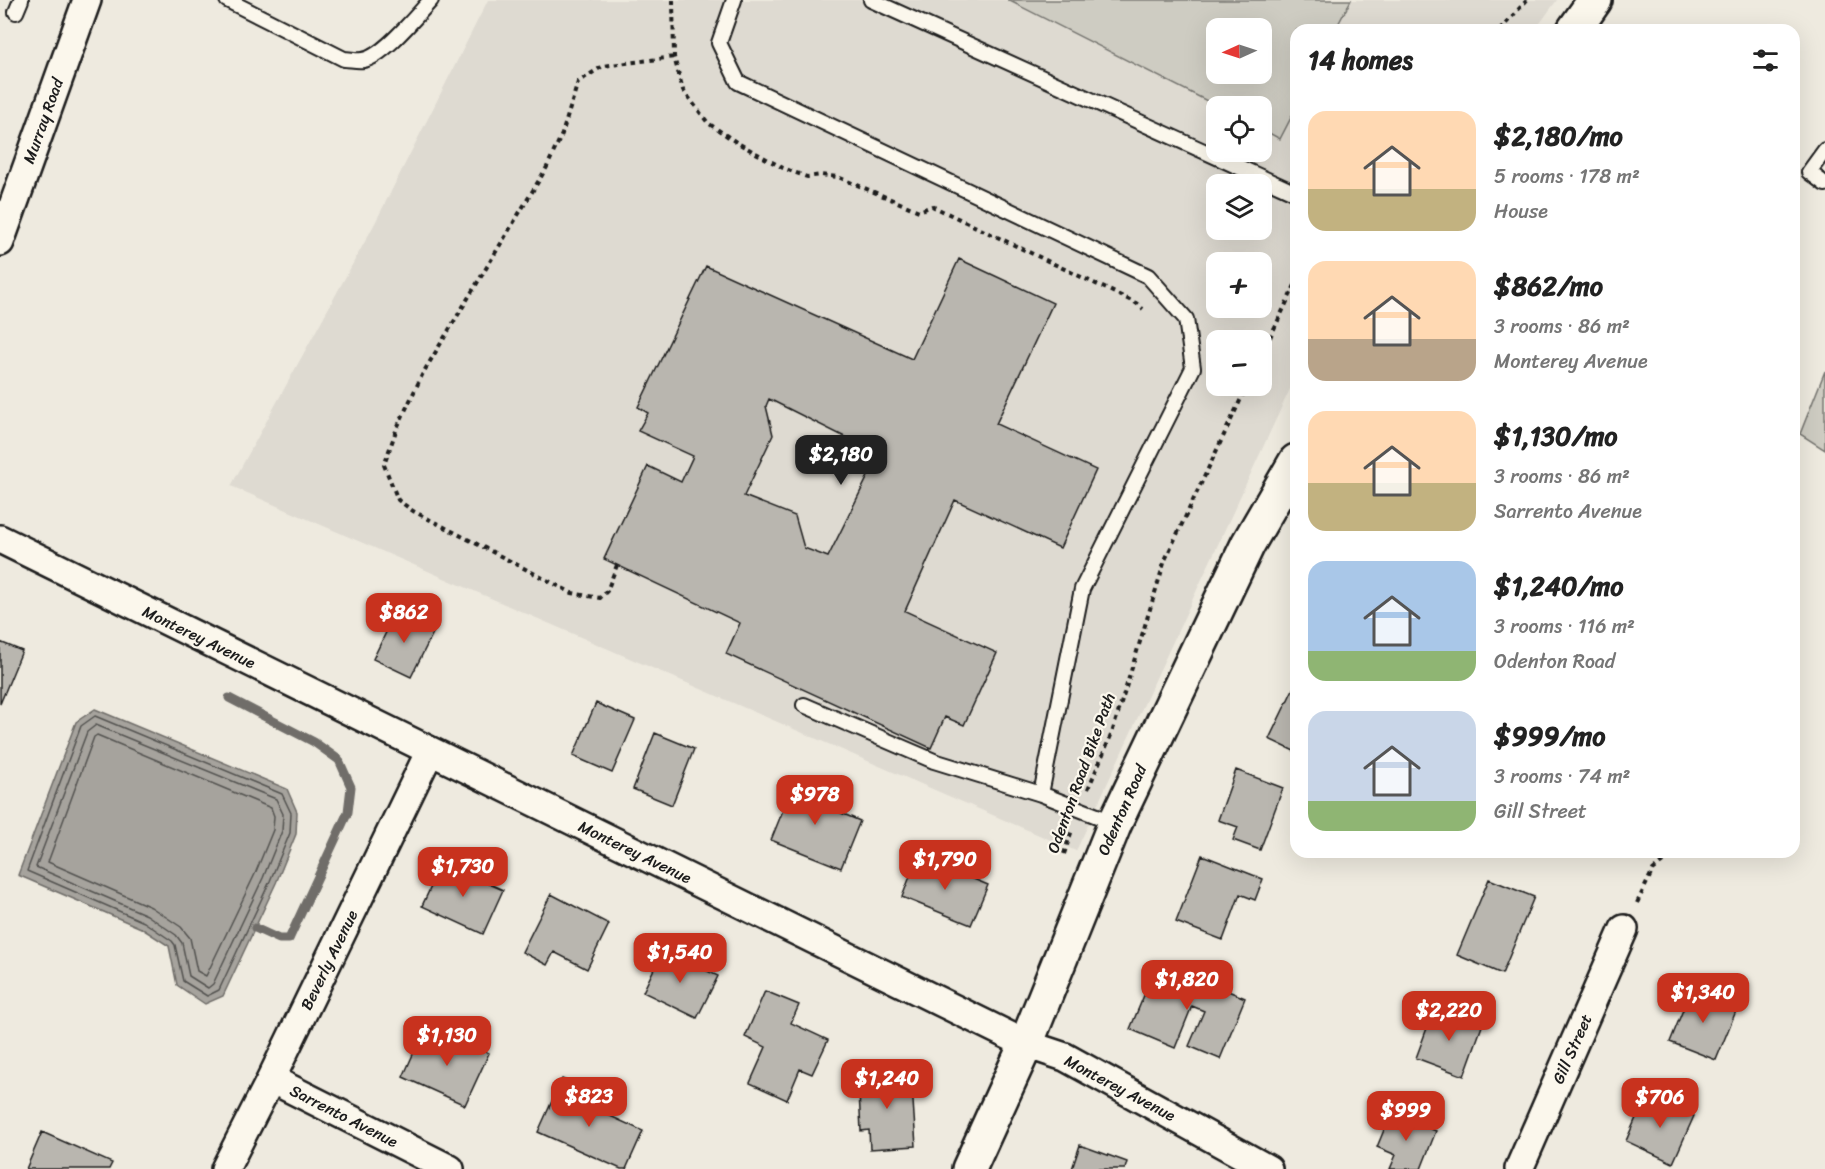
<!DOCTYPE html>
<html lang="en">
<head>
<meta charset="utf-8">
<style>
  :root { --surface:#fff; --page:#f6f6f6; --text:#222; --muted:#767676; --accent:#c8321e }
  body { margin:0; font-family:Sriracha,sans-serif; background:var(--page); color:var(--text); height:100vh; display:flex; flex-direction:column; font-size:22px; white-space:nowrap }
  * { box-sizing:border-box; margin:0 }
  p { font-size:20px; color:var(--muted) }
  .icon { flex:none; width:33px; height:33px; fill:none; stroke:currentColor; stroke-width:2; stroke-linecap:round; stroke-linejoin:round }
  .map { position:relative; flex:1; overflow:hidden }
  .sheet { position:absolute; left:1290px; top:24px; width:510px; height:834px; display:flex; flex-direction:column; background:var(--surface); border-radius:18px; box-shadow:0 6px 24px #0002 }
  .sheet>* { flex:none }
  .needle { width:39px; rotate:267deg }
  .tools { position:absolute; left:1206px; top:18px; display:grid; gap:12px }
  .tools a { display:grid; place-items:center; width:66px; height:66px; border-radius:12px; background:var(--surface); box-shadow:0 6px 24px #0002; font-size:30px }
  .price { position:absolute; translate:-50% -51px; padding:0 14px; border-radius:12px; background:var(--accent); color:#fff; font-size:20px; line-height:39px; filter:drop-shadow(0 2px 3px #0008) }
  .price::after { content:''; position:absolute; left:50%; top:36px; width:18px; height:14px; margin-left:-9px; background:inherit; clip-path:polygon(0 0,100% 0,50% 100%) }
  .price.selected { background:#222; color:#fff }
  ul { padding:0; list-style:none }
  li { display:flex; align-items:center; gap:18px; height:150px; padding:0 18px }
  li span { display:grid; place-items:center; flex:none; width:168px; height:120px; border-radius:18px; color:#555 }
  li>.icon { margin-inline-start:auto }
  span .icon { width:72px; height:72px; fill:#fffc; stroke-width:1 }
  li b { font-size:26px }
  h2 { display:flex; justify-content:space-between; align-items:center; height:72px; padding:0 18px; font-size:26px }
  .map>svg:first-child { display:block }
</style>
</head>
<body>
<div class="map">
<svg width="1825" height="1169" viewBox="0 0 1825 1169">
  <rect width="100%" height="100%" fill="#eeeadf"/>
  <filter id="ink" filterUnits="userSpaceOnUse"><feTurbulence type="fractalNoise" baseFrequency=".0167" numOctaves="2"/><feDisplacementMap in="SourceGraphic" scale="12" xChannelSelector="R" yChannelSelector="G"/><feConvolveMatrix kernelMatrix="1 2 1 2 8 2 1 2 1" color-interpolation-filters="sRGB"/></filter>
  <g filter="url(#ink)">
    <path fill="#dedad1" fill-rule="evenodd" d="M488,0H1557L1535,30H1296V376L1076,851L231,486L374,225ZM1216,28H1262V74H1216ZM1216,106H1262V152H1216ZM1216,184H1262V230H1216ZM1216,262H1262V308H1216ZM1216,340H1262V386H1216Z"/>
    <path fill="#ceccc2" stroke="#75746f" stroke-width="1.5" fill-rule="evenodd" d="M1008,0H1351L1335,30H1296V108L1280,139L1262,129V106H1217ZM1216,28H1262V74H1216Z
      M1825,371V450L1800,434Z"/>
    <path fill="#a6a39d" stroke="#6f6d69" stroke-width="1.5" d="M95,709L287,789L297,812L296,834L276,883L223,996L205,1004L177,985L169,946L141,928L18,875L76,722Z"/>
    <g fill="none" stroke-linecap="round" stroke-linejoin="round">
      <path stroke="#535250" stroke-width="1.5" d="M95,716L282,794L291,813L290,833L270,881L219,990L207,996L183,981L175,945L172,941L144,922L27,871L81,726Z
        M96,725L276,799L283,814L282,831L263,878L213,984L208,988L189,976L182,943L176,935L147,915L36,867L87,732Z
        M97,735L271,808L274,816L273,830L255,874L206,976L197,971L190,938L181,927L151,907L48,862L94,737Z"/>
      <path stroke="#6f6d69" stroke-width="9" d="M229,698L314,742L339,760L351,787L348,812L289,939H279L255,928"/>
    </g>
    <path fill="#b9b6af" stroke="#1c1c1c" stroke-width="1.5" fill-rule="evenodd" d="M959,259L1053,303L996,424L1096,470L1060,548L955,500L905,611L997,653L964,725L945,717L931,748L726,654L740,623L604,559L648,466L681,482L693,456L638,431L648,413L638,407L706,266L912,359ZM769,399L879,454L828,557L804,548L795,516L744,496L773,435L766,406Z
      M397,610L435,629L411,677L373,659Z
      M0,642L22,651L0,704Z
      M1296,683V752L1269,739Z
      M596,703L635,720L612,773L573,756Z
      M655,733L694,749L672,805L633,789Z
      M1236,770L1283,788L1260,850L1233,840L1238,827L1218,820Z
      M796,778L826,790L820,804L860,821L841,868L771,840Z
      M1202,855L1263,879L1255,900L1240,894L1223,940L1176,922Z
      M918,856L988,885L971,925L902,897Z
      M442,863L503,890L483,934L422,906Z
      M1489,879L1534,897L1502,974L1457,955Z
      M551,894L609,924L587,969L554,952L547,965L522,952Z
      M663,950L718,976L697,1018L643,992Z
      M1158,962L1245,998L1220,1059L1189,1046L1204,1011L1192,1006L1175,1048L1130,1029Z
      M1693,985L1722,997L1719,1004L1736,1011L1716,1060L1670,1042Z
      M765,991L799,1005L791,1023L828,1040L812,1074L800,1069L787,1100L750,1083L766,1047L745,1037Z
      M1434,1009L1482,1026L1464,1076L1416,1058Z
      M422,1034L449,1047L454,1036L489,1053L465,1105L403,1077Z
      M899,1069L900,1087L912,1086L916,1146L870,1149L869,1130L861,1131L858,1072Z
      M562,1079L585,1089L580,1102L643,1131L626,1169H621L538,1132Z
      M1646,1095L1694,1116L1673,1163L1626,1141Z
      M1391,1113L1436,1131L1421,1169H1390L1396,1155L1377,1147Z
      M42,1132L112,1163L109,1169H26Z
      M1080,1145L1127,1162L1125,1169H1072Z"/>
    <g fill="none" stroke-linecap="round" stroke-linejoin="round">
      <defs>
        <path id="service" d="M227,0L344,59C350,59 357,61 363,60C383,57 417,15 431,0
          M734,0L719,43L738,82L1148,276L1186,319L1193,368L1082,589L1041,794
          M871,0L1296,193
          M16,12L21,0
          M1825,150L1809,172L1825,184
          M804,705L934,761L1041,794L1115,823"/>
        <path id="minor" d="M0,242L87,0
          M0,539L1026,1044L1065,1057L1268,1169
          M271,1079L450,1169
          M225,1169L271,1079L430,751
          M1519,1169L1624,929"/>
        <path id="tertiary" d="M1574,30L1595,0
          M969,1169L1026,1044L1115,823L1248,544L1296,461"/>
      </defs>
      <use href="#service" stroke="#1c1c1c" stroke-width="18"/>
      <use href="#minor" stroke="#1c1c1c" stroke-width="32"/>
      <use href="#tertiary" stroke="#1c1c1c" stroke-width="38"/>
      <path stroke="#1c1c1c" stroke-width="4" stroke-dasharray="4.5 4.5" stroke-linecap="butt" d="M673,0L674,57L683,90L708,123L736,142L783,168L807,177L821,175L838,177L919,211L932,206L1136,303L1143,309
        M1500,30L1527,0
        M1262,354L1296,283
        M617,565L607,591L600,598L572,593L413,511L398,500L384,465L397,428L423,373L547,167L562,134L578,82L603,66L674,57
        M1088,789L1112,733L1165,560L1247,386
        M1064,854L1072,830
        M1637,903L1653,870L1675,852"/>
      <use href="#service" stroke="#fbf7ec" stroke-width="14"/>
      <use href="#minor" stroke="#fbf7ec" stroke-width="27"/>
      <use href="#tertiary" stroke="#fbf7ec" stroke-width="33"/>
    </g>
  </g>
  <g text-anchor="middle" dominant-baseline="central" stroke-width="4.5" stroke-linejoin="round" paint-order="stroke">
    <g font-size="16" fill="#1c1c1c" stroke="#fbf7ec">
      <text transform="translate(43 121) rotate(-70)">Murray Road</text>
      <text transform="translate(199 637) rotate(26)">Monterey Avenue</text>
      <text transform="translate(1081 773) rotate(-70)">Odenton Road Bike Path</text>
      <text transform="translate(1122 810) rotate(-66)">Odenton Road</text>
      <text transform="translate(635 852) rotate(26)">Monterey Avenue</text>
      <text transform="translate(329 960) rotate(-64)">Beverly Avenue</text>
      <text transform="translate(1572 1049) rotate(-66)">Gill Street</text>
      <text transform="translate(1120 1088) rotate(28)">Monterey Avenue</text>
      <text transform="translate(344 1116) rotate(27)">Sarrento Avenue</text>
    </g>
  </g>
</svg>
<div class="tools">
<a><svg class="needle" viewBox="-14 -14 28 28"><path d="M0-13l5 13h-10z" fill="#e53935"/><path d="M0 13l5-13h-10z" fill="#767676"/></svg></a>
<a><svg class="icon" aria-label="locate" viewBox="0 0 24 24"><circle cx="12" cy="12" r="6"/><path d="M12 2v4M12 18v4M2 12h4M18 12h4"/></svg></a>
<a><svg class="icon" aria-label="layers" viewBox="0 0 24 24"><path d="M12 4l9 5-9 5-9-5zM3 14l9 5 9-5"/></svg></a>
<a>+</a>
<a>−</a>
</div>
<b class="price selected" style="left:841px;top:486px">$2,180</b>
<b class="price" style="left:404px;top:644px">$862</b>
<b class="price" style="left:815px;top:826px">$978</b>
<b class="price" style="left:945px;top:891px">$1,790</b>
<b class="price" style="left:463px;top:898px">$1,730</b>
<b class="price" style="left:680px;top:984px">$1,540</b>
<b class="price" style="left:1187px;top:1011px">$1,820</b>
<b class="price" style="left:1703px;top:1024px">$1,340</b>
<b class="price" style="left:1449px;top:1042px">$2,220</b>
<b class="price" style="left:447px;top:1067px">$1,130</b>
<b class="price" style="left:887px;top:1110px">$1,240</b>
<b class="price" style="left:589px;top:1128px">$823</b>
<b class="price" style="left:1660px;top:1129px">$706</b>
<b class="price" style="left:1406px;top:1142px">$999</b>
<section class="sheet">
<h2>14 homes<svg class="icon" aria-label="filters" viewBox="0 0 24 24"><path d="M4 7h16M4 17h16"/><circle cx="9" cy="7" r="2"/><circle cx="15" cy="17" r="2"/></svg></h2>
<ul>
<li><span style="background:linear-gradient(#ffd9b3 65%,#c2b280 0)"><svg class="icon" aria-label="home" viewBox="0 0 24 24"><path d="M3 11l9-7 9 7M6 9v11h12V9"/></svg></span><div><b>$2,180/mo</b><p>5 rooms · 178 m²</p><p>House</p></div></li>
<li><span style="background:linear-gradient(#ffd9b3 65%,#b9a48a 0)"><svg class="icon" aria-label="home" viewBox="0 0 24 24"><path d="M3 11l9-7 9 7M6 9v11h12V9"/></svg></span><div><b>$862/mo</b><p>3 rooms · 86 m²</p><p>Monterey Avenue</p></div></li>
<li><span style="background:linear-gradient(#ffd9b3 60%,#c2b280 0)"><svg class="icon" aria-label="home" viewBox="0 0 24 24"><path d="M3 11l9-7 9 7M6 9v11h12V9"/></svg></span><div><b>$1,130/mo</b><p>3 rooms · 86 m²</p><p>Sarrento Avenue</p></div></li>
<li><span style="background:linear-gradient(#a9c7e8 75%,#8fb573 0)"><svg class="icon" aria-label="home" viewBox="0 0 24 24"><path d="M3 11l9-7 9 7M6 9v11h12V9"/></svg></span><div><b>$1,240/mo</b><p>3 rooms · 116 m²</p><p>Odenton Road</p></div></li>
<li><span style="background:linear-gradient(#c9d6e8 75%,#8fb573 0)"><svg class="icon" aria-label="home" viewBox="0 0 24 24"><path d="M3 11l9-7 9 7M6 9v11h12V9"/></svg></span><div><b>$999/mo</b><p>3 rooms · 74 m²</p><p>Gill Street</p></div></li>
</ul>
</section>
</div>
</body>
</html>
